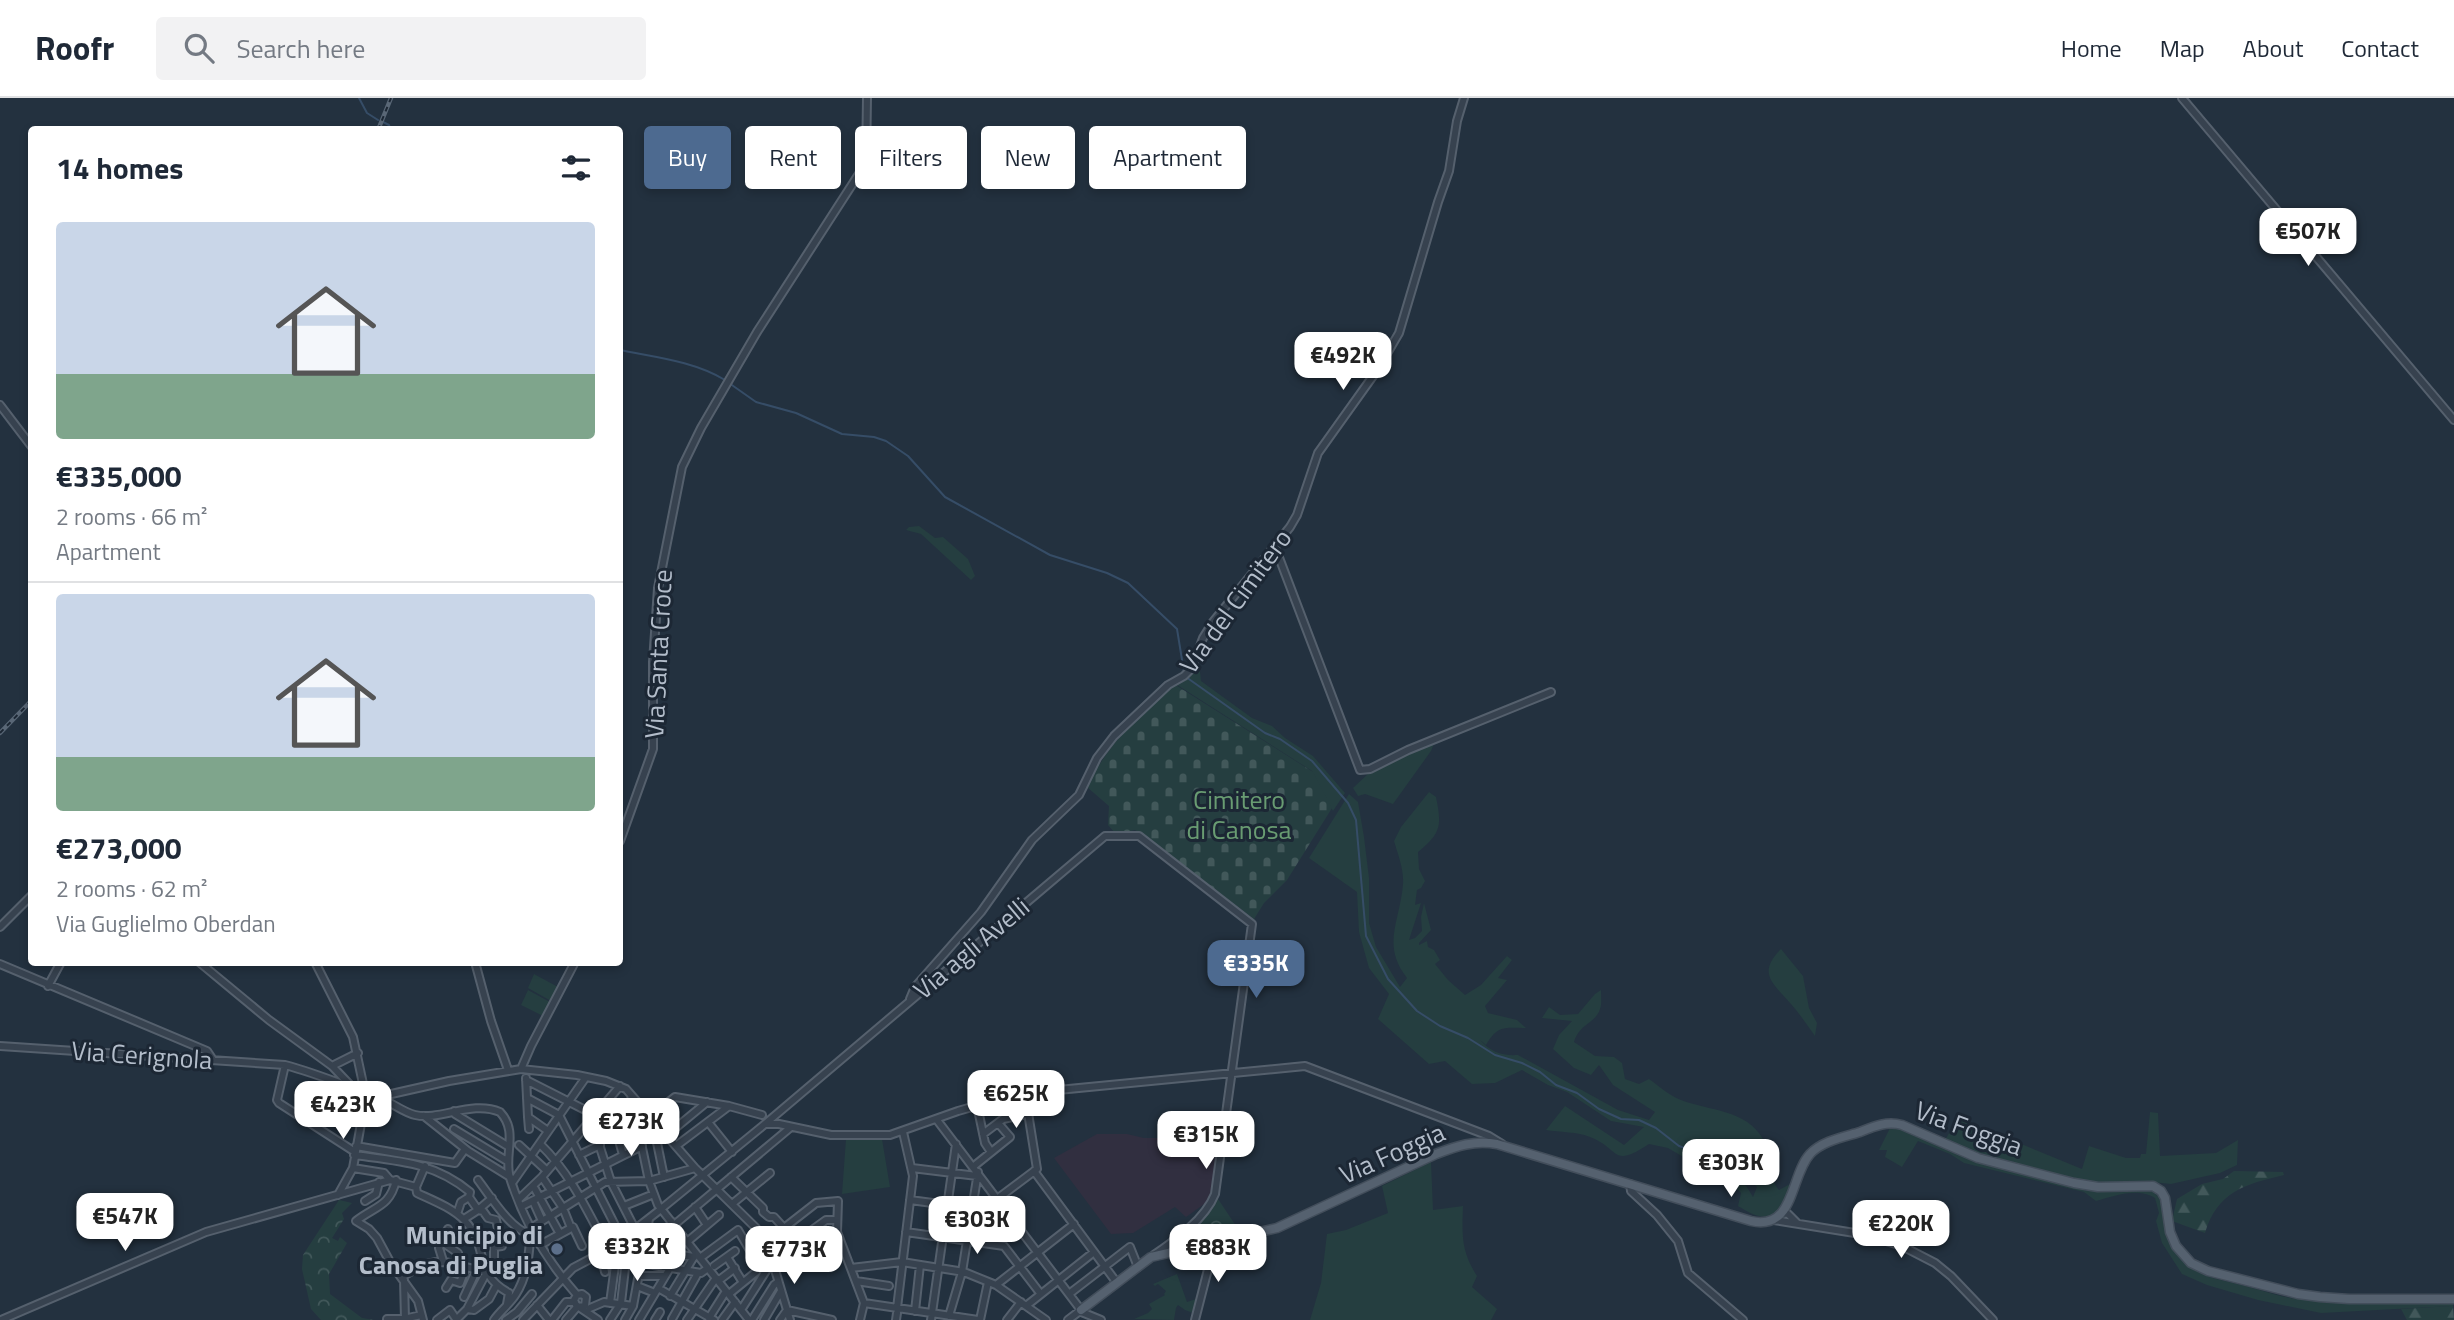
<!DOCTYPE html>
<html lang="en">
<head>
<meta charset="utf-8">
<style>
  :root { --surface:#fff; --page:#f2f2f3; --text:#1f2937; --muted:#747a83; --line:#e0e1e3; --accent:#4d6a90 }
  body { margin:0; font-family:"Titillium Web",sans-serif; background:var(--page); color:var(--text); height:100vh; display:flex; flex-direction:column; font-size:26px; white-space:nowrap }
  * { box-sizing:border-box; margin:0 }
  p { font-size:23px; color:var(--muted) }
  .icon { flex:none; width:38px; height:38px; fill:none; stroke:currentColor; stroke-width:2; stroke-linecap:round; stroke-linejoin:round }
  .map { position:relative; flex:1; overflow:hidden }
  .drawer { position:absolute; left:28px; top:28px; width:595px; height:840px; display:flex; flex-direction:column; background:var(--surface); border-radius:7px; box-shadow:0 4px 10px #0003 }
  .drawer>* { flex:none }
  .guide { position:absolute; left:644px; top:28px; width:665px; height:63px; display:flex; gap:14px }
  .price { position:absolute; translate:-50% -60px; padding:0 16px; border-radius:14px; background:#fff; color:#222; font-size:23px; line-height:46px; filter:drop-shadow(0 2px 4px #0008) }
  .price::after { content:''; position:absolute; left:50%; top:42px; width:21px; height:16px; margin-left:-10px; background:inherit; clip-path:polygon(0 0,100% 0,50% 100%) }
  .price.current { background:var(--accent); color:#fff }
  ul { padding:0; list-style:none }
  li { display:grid; align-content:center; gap:14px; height:371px; padding:0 28px }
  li+li { border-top:2px solid var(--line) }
  li span { display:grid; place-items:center; height:217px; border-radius:7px; color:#555 }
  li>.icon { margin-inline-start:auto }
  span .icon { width:126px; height:126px; fill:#fffc; stroke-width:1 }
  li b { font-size:30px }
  h2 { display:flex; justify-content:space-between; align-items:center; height:84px; padding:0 28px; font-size:30px }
  .tag { padding:0 24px; border-radius:7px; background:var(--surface); box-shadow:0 4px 10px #0003; font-size:24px; line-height:63px }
  .tag.current { background:var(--accent); color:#fff }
  header { display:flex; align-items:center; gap:42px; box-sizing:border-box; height:98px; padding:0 35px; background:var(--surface); border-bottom:2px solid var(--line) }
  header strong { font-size:33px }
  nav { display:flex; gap:38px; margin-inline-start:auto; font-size:24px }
  .search { width:490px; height:63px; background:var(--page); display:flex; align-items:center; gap:18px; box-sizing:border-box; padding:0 24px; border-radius:7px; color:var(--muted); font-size:26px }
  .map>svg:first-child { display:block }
</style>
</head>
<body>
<header>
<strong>Roofr</strong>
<div class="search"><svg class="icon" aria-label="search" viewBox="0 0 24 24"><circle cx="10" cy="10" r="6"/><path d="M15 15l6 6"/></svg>Search here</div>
<nav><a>Home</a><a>Map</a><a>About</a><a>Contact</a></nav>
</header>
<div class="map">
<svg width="2454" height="1222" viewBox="0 0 2454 1222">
  <defs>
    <pattern id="forest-firs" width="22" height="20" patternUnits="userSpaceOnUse" patternTransform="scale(1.75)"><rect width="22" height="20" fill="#253e40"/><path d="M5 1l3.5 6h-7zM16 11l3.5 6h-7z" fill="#42585a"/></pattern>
    <pattern id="cemetery-stones" width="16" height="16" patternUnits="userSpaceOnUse" patternTransform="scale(1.75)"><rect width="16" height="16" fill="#253e40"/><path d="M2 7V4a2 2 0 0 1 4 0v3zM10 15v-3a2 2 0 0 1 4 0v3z" fill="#42585a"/></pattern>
    <pattern id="park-crowns" width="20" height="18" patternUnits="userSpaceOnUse" patternTransform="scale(1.75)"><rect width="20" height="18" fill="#253e40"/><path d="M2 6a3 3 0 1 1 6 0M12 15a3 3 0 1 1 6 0" fill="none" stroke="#42585a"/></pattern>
  </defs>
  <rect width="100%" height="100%" fill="#23313f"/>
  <path fill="#312f40" d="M1097,1036H1127L1144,1040H1178L1220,1055L1213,1093L1207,1104L1186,1119L1175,1109L1133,1135L1111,1136L1054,1060Z"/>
  <path fill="#253e40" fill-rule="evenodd" d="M919,428L935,440L943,439L968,461L975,478L971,482L921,436L906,432L909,429Z
    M1197,564L1199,565L1201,583L1252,620L1272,628L1285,640L1313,658L1345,695L1333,713L1312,673L1174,585Z
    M1435,643L1431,653L1393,706L1365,696L1358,698L1353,690L1370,674Z
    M1429,694L1436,699C1442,728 1441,735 1418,754L1419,771L1425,783L1421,790L1417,792L1415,807L1421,805L1409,842L1415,840L1422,833L1421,819L1424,805L1431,832L1419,845V847L1427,843L1428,849L1434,852L1440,862L1435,866L1448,882L1465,897L1481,887L1507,858L1512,862L1498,880L1507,882L1485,908L1488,915L1517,922L1526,930C1504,930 1498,927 1486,947L1480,942C1491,954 1502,958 1518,957L1618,1012L1649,1022L1655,1014L1613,987L1599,967L1591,977L1574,970L1553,951L1559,937L1572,923L1542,920L1549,909L1560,917L1578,916L1595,896L1601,892C1601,898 1602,906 1600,911C1596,925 1580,925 1574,944L1595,958L1614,959L1622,965L1625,981L1639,986L1649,981C1659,988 1670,998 1681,1002C1709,1013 1746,1011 1763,1041C1773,1057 1767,1078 1779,1092L1790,1086L1787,1097L1774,1117C1758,1121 1752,1116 1738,1108L1741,1095L1720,1074L1695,1066L1668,1050L1649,1046C1611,1071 1621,1051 1590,1039C1578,1034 1559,1034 1546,1032L1565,1008L1624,1047L1644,1029L1611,1023L1567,994L1548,987L1522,972L1495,985L1472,986L1445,963L1429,966L1378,921L1389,896L1369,870L1359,834L1357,794L1309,760L1349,696L1358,704L1364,739L1369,780V825L1376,849L1400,889L1407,880C1381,847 1400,824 1403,786C1404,771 1398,757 1394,743L1401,729ZM1741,1051L1748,1057L1745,1069V1079L1757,1089L1753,1099L1747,1089L1724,1065L1726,1058Z
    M1781,851L1803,878L1809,910L1817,925L1815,938C1807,927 1800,916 1791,906C1774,886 1756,876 1781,851Z
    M534,876L558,889L551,903L528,890Z
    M528,892L550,904L543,918L521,907Z
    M1017,1001L1021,1013L995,1019L993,1007Z
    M2150,1014L2158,1015L2160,1058L2216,1055L2238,1042L2237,1067L2220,1075L2171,1086L2143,1083L2099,1085L2070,1080L1980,1057L1945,1042L1958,1020L2082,1071L2089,1048L2126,1060H2140L2141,1056H2146Z
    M1891,1028L2061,1085L2090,1092L2145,1091C2171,1097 2161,1126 2169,1145C2173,1152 2180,1161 2186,1166C2200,1179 2222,1182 2241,1187C2259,1191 2279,1199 2298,1201C2349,1208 2402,1206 2453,1205V1208L2321,1215L2258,1202L2207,1187L2182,1176L2162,1145L2156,1123L2159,1115L2155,1100C2138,1089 2114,1098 2096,1103L2084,1094L1964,1065L1950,1056L1918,1043L1902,1069L1885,1059L1887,1052H1879Z
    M846,1041H882L890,1089L842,1096Z
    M1431,1064L1433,1112L1463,1108C1462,1138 1461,1153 1477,1178L1472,1189L1497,1211L1491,1222H1310L1321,1185L1327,1136L1346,1132L1388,1115L1382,1088Z
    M1177,1176L1187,1204L1196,1201L1193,1215L1185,1212L1178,1207L1176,1210L1174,1222L1134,1221L1148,1215L1152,1211L1149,1206L1165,1197L1164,1196L1166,1193L1158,1186L1155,1188L1153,1186Z"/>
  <path fill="url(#forest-firs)" d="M2234,1073L2283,1074L2284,1077C2245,1086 2217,1094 2205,1135L2172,1123L2177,1101L2202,1086L2223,1081Z
    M2453,1208L2454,1222H2407L2401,1211Z"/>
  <path fill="url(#cemetery-stones)" d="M1174,586L1313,674L1332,710L1287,782L1264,805L1254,821L1140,735L1135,732L1116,736L1108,727L1109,708L1087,689C1108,646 1138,617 1174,586Z"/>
  <path fill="url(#park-crowns)" d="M1216,1098L1240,1134L1187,1146L1181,1136Z
    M339,1102L352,1105L342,1115L344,1121L332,1140L338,1143L340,1139L347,1145L329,1176L330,1196L362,1220L374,1222H321L311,1211L302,1171L303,1157Z"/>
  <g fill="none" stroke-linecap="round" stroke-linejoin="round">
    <path stroke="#364d67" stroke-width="2" d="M359,0L367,15L378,22
      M383,24L389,27L391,32
      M620,252C654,259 694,263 725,282
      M729,285L756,304L796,315L842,336L874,339L886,343L908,358L945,399L1050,457L1107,475L1128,485L1177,531L1184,574
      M1186,579L1265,635L1280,641L1312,663L1348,705L1356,722L1366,838L1388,881L1417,913L1440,928L1468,940L1495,957L1522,965L1540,974L1556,987L1577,995L1599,1011L1621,1021L1639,1022L1656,1030L1679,1048L1710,1059"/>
    <defs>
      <path id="minor" d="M2182,0L2454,322
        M0,307L32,349
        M1275,449L1360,672L1370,671L1408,652L1551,594
        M620,743L653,651V564L658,490L682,369L701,330L757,234L866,65L867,0
        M0,829L32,797
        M199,864L269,922L332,968L352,989
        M315,864L353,939L365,995
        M475,864L491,923L508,972
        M0,866L207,953L213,962
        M48,888L61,864
        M910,901L915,889L981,814L1032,742L1079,697L1097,660L1114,638L1168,587L1184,578L1192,570L1203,540L1213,524L1290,429L1297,417L1318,355L1378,271L1399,235L1438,104L1449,73L1457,23L1464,0
        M0,948L285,967C316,975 346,988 377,999C390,1003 402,1014 415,1017C440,1023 472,1002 500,1014C519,1034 503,1057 510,1080C524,1124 547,1163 577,1197L582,1196L586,1199L585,1208L577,1209
        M285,967L277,1002L279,1005L355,1054
        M332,968L358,955
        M521,971L531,948L575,864
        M526,980L528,1019L548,1033
        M526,982L595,1017
        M631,997L649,1083L658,1107L749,1222
        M378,999L449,983L521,971L577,977L606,983L626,991L695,1070L756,1130L770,1155L790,1222
        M527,1000L559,1017L622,1141
        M977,1007L985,1045L991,1054
        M454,1013L455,1016L509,1049
        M424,1018L468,1053L510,1079
        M651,1018L675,999L729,1008L762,1017
        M528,1019L529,1031
        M591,1021L611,1084L635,1131
        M937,1022L1081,1212L1068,1222
        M708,1024L732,1054
        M765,1026H779L831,1037H890L958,1013L1017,996L1305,968L1489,1038L1502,1046
        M658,1027L654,1030L664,1079
        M454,1031L507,1063
        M983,1036L1003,1021L1027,1016
        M667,1037L707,1004
        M540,1046C571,1076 588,1114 608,1152
        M519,1047L546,1072
        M356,1048L455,1065L465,1051
        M676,1048L729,1008
        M354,1057C399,1063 434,1064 470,1094L469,1099L478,1112L492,1100
        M579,1057L600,1047
        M623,1057L612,1018L634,1010
        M974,1068L1010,1039L998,1025
        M353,1070L384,1075L390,1082
        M912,1070L977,1078
        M1034,1073L1117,1185
        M542,1079L563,1110L571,1130
        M731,1079L763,1110V1114L769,1119H774L784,1130
        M396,1082C390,1109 375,1108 356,1123L369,1131L377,1140L390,1164L418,1203L423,1222
        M478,1082C491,1099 510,1131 531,1137
        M512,1085L586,979
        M1630,1086L1631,1093L1657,1117L1678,1143L1688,1175L1743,1222
        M416,1089L425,1068
        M535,1091L560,1136
        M338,1097L353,1070L362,1020L370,997
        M519,1101L542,1079L620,988
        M997,1101L1037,1071L1025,996
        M910,1102L1008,1115
        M365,1103L376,1096L379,1084
        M533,1103L542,1123
        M732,1106L770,1075
        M522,1108L642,1048
        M624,1108L654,1096
        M695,1109L707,1127
        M1782,1115L1788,1116L1797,1125
        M457,1116L461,1104L469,1099
        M464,1121L478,1112L483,1113L488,1120L496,1122L502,1148L494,1149V1168L484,1167
        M1774,1122L1867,1137L1902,1148L1935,1165L1951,1178L1993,1222
        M674,1127L791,1029
        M906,1134L1004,1148L1040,1195
        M647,1138L668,1141
        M442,1144L458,1155
        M687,1144L719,1117
        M766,1144L816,1105L838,1103L837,1134L864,1205L860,1222
        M540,1147L573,1129L582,1148
        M644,1151L694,1159
        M601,1155L605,1174
        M727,1159L742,1183
        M700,1160L738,1132L761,1171L766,1173L741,1212
        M772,1161L826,1122H837
        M443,1163L439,1150L448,1131
        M641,1165L701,1175L708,1170
        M714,1168L735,1153
        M663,1169L671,1123
        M851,1170L902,1164L964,1174L996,1187L1046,1222
        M639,1178H665
        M402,1179C441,1154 444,1166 484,1173
        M404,1182L405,1221
        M718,1183L735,1170
        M856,1183L889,1188
        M996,1187L1074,1126
        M637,1188L655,1195
        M446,1190L451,1182L460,1185L466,1169
        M658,1190L714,1222
        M729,1196L756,1174
        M1069,1196L1130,1149L1138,1169
        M577,1197L574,1202L576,1207L598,1222
        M670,1198L695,1157
        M464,1199L477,1171
        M610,1205L618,1145
        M864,1205L978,1222
        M537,1207L549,1222
        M1026,1208L1094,1154
        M590,1210L604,1204L633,1208
        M897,1210L913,1078L903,1034
        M467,1211L474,1212L489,1201L496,1188
        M915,1213L920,1167
        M1079,1213L1101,1222
        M949,1218L962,1174L978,1074
        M709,1220L726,1193
        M387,1221H404L421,1217
        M672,1221L698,1175
        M1,1222L206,1134L390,1082L416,1089L417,1095C432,1102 453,1110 465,1123C490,1150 472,1175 509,1195L507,1206
        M437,1222L450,1212L456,1221
        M456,1222L467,1211L484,1179
        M494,1222C500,1213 510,1206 516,1196C529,1175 529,1153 531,1130L605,1084L649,1083L695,1070
        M506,1222L517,1214L532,1196
        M523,1222L573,1170L611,1150L661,1111L765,1026L1105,738H1139L1252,826L1215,1096C1205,1121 1176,1142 1154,1157
        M552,1222L566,1204H574
        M566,1222L577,1209
        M610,1222L621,1205L629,1136
        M625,1222L633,1208L649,1121
        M639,1222L670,1170
        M655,1222L660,1214
        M687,1222L716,1180
        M722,1222L735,1204
        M752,1222L774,1187L778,1184
        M764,1222L781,1193
        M780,1222L787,1212L832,1222
        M896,1222L897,1215
        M931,1222L956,1046
        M980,1222L988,1184
        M1007,1222L1021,1204
        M1195,1222L1215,1144"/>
      <path id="major" d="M1081,1212L1151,1159L1277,1130L1436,1056C1457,1048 1474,1042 1497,1046L1751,1123C1795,1133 1790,1078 1810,1056C1822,1043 1844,1039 1860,1034C1875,1028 1887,1023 1902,1027L1978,1060L2074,1085L2098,1089L2153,1088L2161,1093L2165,1100L2170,1134L2176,1148L2191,1165L2208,1173L2298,1196L2320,1199L2349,1201H2454"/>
    </defs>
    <use href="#minor" stroke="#55606d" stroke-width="10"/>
    <use href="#major" stroke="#434e5b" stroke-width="11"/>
    <use href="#minor" stroke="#37424f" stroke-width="6"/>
    <use href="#major" stroke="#55616f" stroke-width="8"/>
    <defs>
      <path id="rail" d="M378,32L391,0
        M0,635L32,602"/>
    </defs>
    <use href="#rail" stroke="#596776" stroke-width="4.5"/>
    <use href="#rail" stroke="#1c2734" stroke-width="2" stroke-dasharray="5" stroke-linecap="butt"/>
  </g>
  <circle fill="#5c6f8a" stroke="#1c2734" stroke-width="2.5" cx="557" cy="1151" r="7"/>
  <g text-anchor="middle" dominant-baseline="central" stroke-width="6" stroke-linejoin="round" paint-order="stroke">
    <g font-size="26" fill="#b3bdca" stroke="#1c2734">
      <text transform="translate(1235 503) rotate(-54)">Via del Cimitero</text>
      <text transform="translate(658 556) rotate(-87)">Via Santa Croce</text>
      <text transform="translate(971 850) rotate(-40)">Via agli Avelli</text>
      <text transform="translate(142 957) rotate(4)">Via Cerignola</text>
      <text transform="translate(1969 1030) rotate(20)">Via Foggia</text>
      <text transform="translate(1392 1055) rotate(-24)">Via Foggia</text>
    </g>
    <g font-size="26" fill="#699c72" stroke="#1c2734">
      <text x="1239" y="701">Cimitero<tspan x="1239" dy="30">di Canosa</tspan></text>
    </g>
    <g font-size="26" font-weight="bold" fill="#b3bdca" stroke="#1c2734" text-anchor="end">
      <text x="543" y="1136">Municipio di<tspan x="543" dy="30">Canosa di Puglia</tspan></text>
    </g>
  </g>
</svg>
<b class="price" style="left:2308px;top:170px">€507K</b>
<b class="price" style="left:1343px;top:294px">€492K</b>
<b class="price current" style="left:1256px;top:902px">€335K</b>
<b class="price" style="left:1016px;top:1032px">€625K</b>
<b class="price" style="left:343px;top:1043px">€423K</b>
<b class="price" style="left:631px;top:1060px">€273K</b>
<b class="price" style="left:1206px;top:1073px">€315K</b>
<b class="price" style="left:1731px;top:1101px">€303K</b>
<b class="price" style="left:125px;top:1155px">€547K</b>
<b class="price" style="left:977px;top:1158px">€303K</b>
<b class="price" style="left:1901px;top:1162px">€220K</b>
<b class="price" style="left:637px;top:1185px">€332K</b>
<b class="price" style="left:1218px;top:1186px">€883K</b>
<b class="price" style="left:794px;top:1188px">€773K</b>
<div class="guide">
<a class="tag current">Buy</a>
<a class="tag">Rent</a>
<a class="tag">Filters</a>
<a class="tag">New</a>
<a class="tag">Apartment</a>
</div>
<section class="drawer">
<h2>14 homes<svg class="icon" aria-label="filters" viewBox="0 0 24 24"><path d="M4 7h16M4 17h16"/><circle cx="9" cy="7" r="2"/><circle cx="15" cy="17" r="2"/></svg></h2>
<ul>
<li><span style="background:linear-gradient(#c9d6e8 70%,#7fa58c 0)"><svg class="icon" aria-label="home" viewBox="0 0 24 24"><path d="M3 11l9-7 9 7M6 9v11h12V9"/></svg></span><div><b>€335,000</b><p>2 rooms · 66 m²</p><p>Apartment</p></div></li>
<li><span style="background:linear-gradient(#c9d6e8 75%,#7fa58c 0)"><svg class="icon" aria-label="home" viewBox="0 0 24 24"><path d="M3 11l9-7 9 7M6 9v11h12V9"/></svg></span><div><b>€273,000</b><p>2 rooms · 62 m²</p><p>Via Guglielmo Oberdan</p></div></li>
</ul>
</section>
</div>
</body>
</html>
